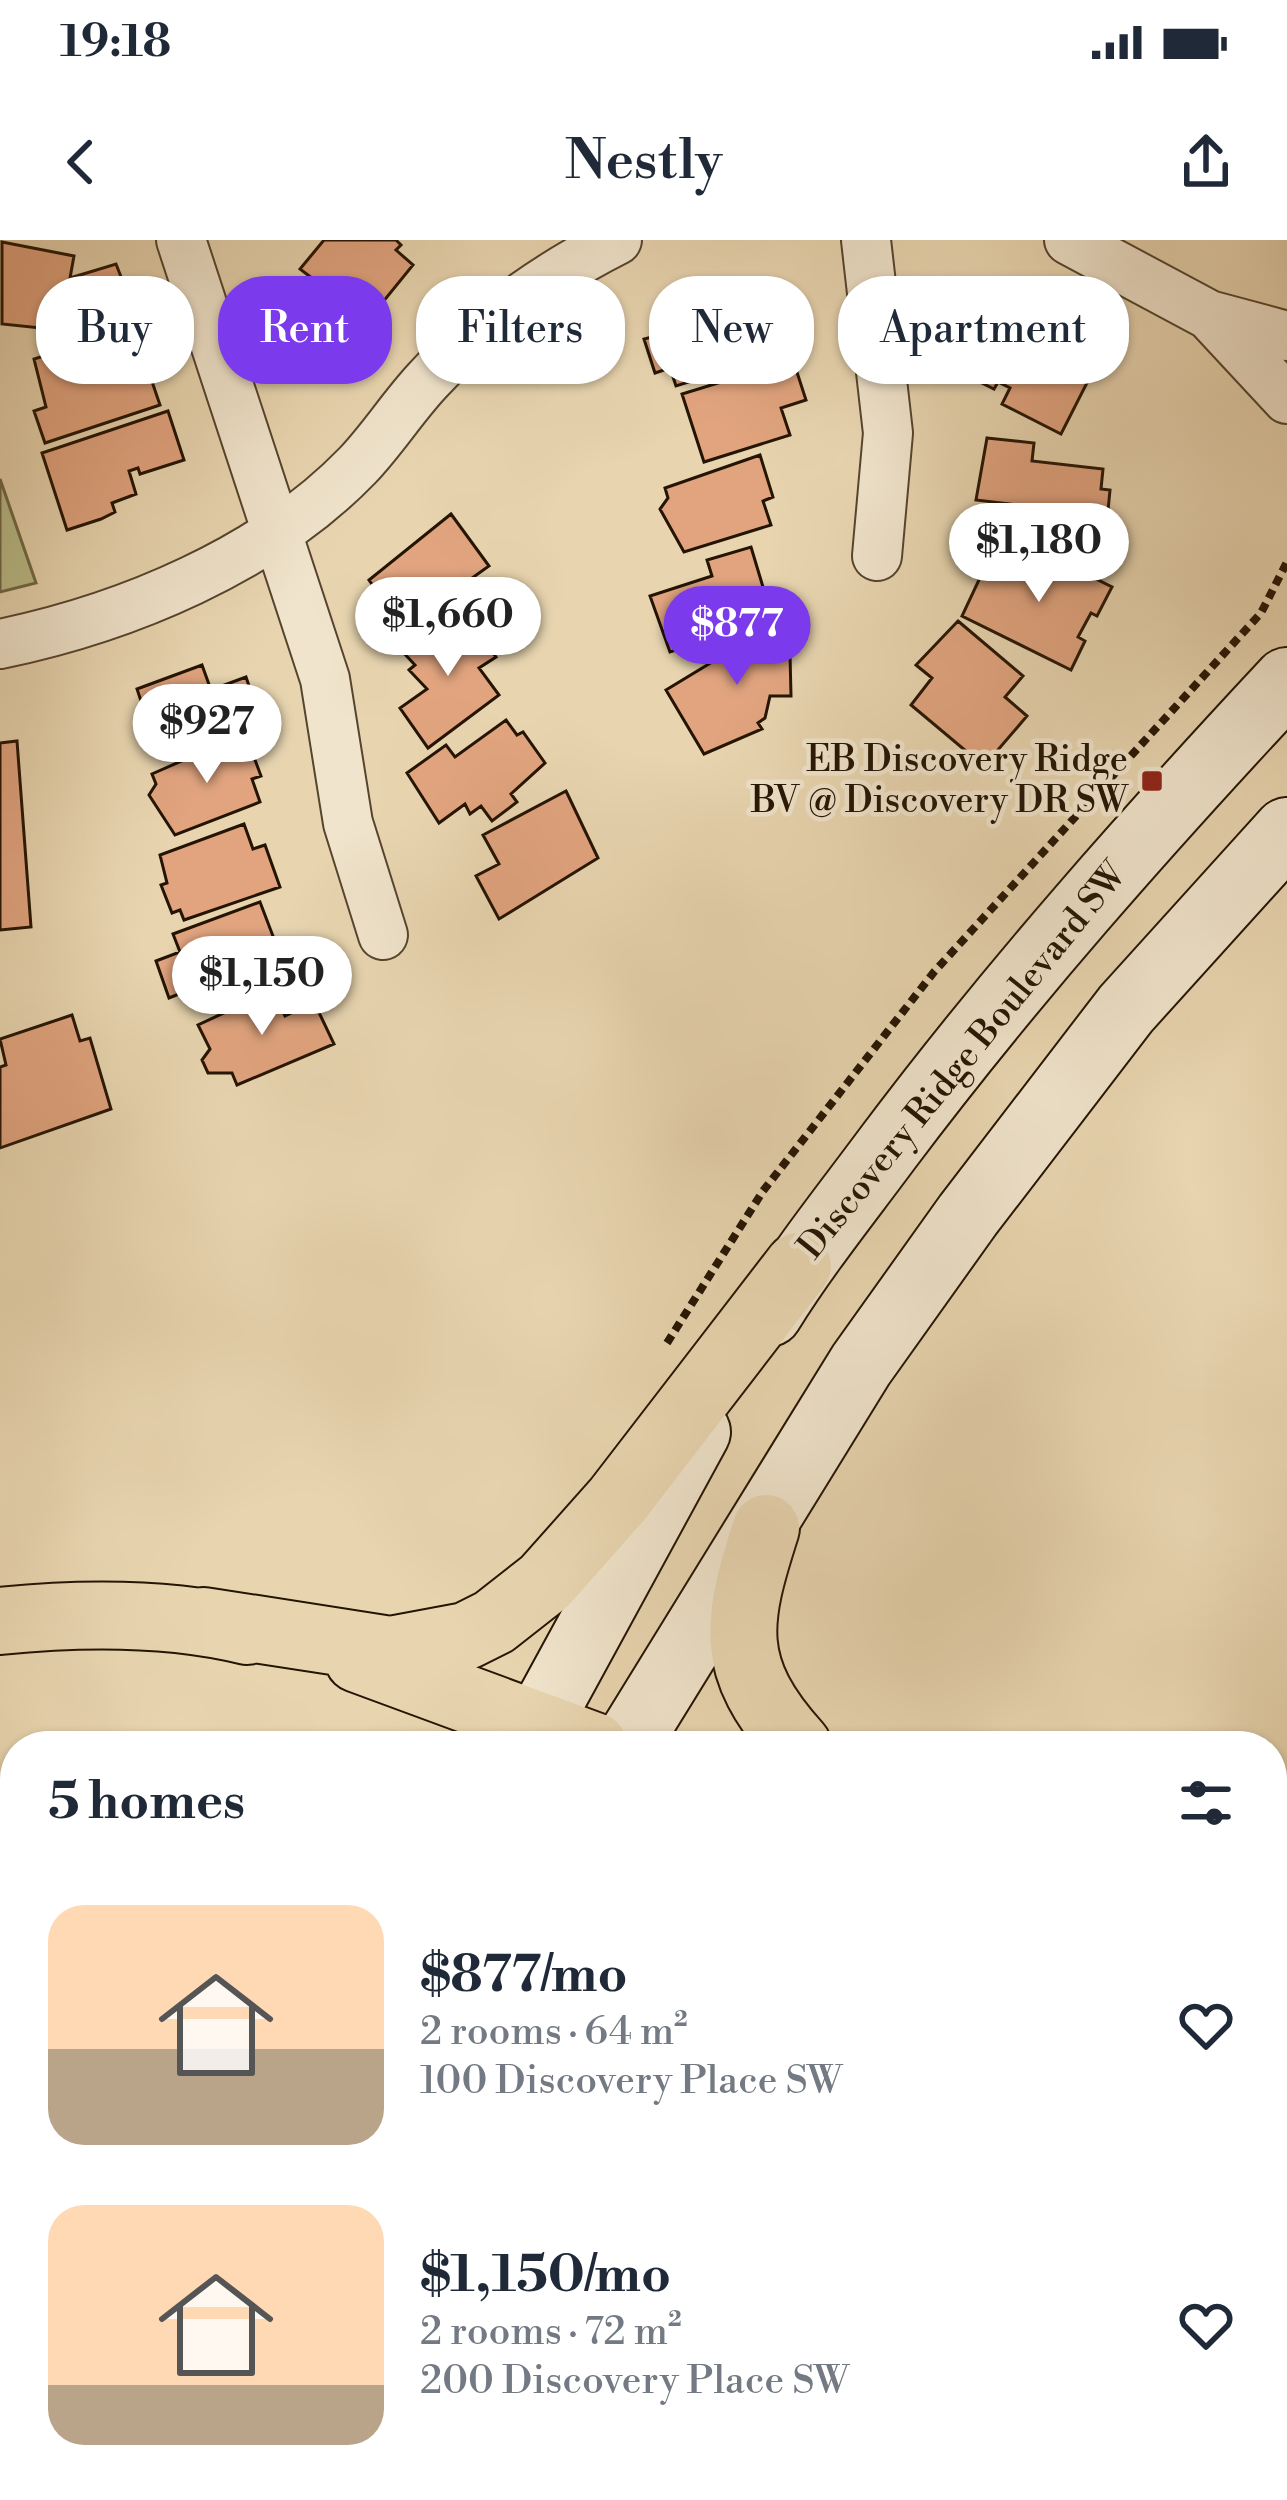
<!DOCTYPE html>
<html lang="en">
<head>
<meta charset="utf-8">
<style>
  :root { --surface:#fff; --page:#f6f6f7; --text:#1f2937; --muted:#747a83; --accent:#7c3aed }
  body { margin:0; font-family:"Libre Bodoni",serif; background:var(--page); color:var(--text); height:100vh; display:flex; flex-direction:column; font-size:45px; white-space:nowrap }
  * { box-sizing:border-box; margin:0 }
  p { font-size:39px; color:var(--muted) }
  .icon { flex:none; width:66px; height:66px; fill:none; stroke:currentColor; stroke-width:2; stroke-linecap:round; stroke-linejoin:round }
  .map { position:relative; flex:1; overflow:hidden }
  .sheet { position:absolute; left:0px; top:1491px; width:1287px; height:771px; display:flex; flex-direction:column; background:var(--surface); border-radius:48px 48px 0 0; box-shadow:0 3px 9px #0004 }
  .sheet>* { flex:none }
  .top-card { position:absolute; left:36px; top:36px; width:1215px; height:108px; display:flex; gap:24px }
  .price { position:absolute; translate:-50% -102px; padding:0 27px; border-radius:42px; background:#fff; color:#222; font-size:39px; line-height:78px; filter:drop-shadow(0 3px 6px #0008) }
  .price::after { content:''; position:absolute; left:50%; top:72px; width:36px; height:27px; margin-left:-18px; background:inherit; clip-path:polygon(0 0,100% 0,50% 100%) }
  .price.selected { background:var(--accent); color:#fff }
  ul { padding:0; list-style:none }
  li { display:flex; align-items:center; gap:36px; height:300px; padding:0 48px }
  li span { display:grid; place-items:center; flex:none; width:336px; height:240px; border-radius:36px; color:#555 }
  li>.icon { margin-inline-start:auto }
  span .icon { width:144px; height:144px; fill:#fffc; stroke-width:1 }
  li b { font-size:51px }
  h2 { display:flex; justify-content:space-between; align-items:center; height:144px; padding:0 48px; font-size:51px }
  .chip { padding:0 42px; border-radius:48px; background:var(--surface); box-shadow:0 3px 9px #0004; font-size:42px; line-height:108px }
  .chip.selected { background:var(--accent); color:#fff }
  .status { display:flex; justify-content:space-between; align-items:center; height:84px; padding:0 60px; background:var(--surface); direction:ltr }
  .status svg { height:33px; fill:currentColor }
  header { display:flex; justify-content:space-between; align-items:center; height:156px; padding:0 48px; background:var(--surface); font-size:54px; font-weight:600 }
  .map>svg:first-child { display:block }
</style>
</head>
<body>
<div class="status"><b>19:18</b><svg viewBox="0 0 49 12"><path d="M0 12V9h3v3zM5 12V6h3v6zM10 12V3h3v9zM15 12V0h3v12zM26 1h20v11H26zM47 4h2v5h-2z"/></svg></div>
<header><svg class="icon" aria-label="back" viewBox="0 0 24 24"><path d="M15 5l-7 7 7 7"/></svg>Nestly<svg class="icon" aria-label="share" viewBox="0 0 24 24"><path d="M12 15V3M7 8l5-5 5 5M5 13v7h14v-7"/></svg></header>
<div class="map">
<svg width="1287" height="2260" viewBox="0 0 1287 2260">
  <rect width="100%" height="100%" fill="#e8d5b0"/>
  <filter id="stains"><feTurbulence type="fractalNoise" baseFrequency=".00167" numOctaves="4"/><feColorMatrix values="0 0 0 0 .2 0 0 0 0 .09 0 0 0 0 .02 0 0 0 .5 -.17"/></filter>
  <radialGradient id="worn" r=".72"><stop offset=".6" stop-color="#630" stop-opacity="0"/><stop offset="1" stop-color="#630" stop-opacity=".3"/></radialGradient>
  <path fill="#b9bc89" stroke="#6e6846" stroke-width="3" d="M0,239L36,343L0,352Z"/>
  <path fill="#e1a47f" stroke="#241403" stroke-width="3" d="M324,0H396L401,5L396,10L413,25L361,89L328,62L324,69L333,95L291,111L274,67L321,45L300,29Z
    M2,2L74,16L70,38L116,24L136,75L79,92L2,84Z
    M781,49L796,96L744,111L747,124L676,146L670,128L655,133L644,99L660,95L654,76L687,65L689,73L695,70L693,64L723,54L725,62Z
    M1014,74L1070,100L1061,118L1092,133L1061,194L1002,164L1010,148L998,142L994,149L948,126L972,78L1003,94Z
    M98,99L105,135L145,121L160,165L45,203L34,171L46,167L34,119Z
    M793,120L806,160L781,168L790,195L704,222L682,154Z
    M168,171L184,220L140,234L138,228L129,231L136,254L112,263L115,272L101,279L67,290L42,213Z
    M987,198L1034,203L1032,221L1103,229L1101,249L1110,250L1107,281L1094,283L1092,306L1005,296L1010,264L976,260Z
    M760,215L773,257L763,261L771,285L684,312L660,269L668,258L665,248Z
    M451,274L489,326L433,366L427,357L397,379L369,340Z
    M1028,305L1112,347L1097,376L1091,373L1078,397L1085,401L1071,430L962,376L985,327L1008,339Z
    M751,307L763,347L724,359L734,392L670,412L650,356L712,336L707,320Z
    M453,375L463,392L473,385L496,417L479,428L499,455L428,508L400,468L427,449L409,430L415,425L401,410Z
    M786,377L801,401L790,414L791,456H770L765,478L758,483L762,489L704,514L666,450Z
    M958,381L1023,436L1005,457L1027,476L991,518L986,514L979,522L911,465L932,438L916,425Z
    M202,425L211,450L246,437L260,478L160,512L155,498L143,502L136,483L147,479L137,449Z
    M506,480L517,495L523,492L545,523L511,554L517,562L492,581L481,566L470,574L465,564L439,583L407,533L446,505L455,517Z
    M245,493L261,536L252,539L260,562L175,595L149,555L156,544L152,534Z
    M17,501L31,687L0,690V503Z
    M566,551L598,618L499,679L476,636L499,624L483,595Z
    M244,584L253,609L265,605L280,647L184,680L180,670L172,673L161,645L167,643L160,615Z
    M260,662L276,704L255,711L265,739L199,764L194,748L169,758L156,721L180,712L173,694Z
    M273,750L285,776L314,762L334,804L237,845L232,833H208L202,820L210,809L198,785Z
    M72,775L80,801L90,798L111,869L0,908V827L6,825L0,799Z"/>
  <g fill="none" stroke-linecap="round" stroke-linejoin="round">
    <defs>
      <path id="street" d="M181,0L325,439L348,583L383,695
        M866,0L888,193L877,316
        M1069,0L1209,75L1287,96
        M1209,75L1287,159
        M0,404C126,378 266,320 357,226C382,200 402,168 427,141C482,81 544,37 617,0"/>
      <path id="secondary" d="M769,1073C805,1015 847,963 887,909C1010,745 1147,591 1287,441
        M526,1506L697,1192
        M626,1506L861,1125L968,975L1126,769L1287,591
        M143,2260L150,2247
        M234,2260L240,2247"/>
      <path id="highway" d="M766,1288C736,1381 726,1427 798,1506
        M0,1381C80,1373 168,1372 247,1391
        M204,1381L391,1410L466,1396L494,1382L545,1342L617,1261L798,1026
        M358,1419L594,1506
        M1272,1781L1287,1789
        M0,2039L15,2043
        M855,2247L911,2260"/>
    </defs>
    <use href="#street" stroke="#55442e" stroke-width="52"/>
    <use href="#secondary" stroke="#241403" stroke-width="70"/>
    <use href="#highway" stroke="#241403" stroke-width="70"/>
    <path stroke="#241403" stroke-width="8" stroke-dasharray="9 6" stroke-linecap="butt" d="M667,1103L763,951L934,732L1261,373L1287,322"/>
    <use href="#street" stroke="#f0e4cc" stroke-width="48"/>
    <use href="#secondary" stroke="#f0e4cc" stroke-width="66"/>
    <use href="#highway" stroke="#e8d5b0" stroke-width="66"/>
  </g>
  <rect fill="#8f2418" stroke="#f0e4cc" stroke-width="4.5" x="1140" y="529" width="24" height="24" rx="6"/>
  <g text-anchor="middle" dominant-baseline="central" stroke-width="9" stroke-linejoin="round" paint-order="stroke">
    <g font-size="36" fill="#241403" stroke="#f0e4cc" text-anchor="end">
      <text x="1128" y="520">EB Discovery Ridge<tspan x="1128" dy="41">BV @ Discovery DR SW</tspan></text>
    </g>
    <g font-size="36" fill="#241403" stroke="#f0e4cc">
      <text transform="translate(963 821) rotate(-51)">Discovery Ridge Boulevard SW</text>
    </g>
  </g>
  <rect width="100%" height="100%" filter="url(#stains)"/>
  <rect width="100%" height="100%" fill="url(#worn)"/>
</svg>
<b class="price" style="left:1039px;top:365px">$1,180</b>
<b class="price" style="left:448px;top:439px">$1,660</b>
<b class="price selected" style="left:737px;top:448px">$877</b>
<b class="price" style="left:207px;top:546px">$927</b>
<b class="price" style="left:262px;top:798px">$1,150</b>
<div class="top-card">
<a class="chip">Buy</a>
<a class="chip selected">Rent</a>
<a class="chip">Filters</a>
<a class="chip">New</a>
<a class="chip">Apartment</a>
</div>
<section class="sheet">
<h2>5 homes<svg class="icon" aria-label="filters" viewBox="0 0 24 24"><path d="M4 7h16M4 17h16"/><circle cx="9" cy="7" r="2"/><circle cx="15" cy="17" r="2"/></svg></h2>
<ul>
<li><span style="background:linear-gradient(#ffd9b3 60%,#b9a48a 0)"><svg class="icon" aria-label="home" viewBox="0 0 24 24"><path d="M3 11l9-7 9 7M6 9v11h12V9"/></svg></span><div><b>$877/mo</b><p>2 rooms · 64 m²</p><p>100 Discovery Place SW</p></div><svg class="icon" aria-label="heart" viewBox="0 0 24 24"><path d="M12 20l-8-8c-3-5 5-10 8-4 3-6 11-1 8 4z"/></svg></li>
<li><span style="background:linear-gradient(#ffd9b3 75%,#b9a48a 0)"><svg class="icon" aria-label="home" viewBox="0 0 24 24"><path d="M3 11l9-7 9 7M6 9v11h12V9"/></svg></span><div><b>$1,150/mo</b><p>2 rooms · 72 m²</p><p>200 Discovery Place SW</p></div><svg class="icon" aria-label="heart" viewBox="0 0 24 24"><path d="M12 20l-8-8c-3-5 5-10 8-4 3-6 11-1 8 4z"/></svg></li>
</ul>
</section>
</div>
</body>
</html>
